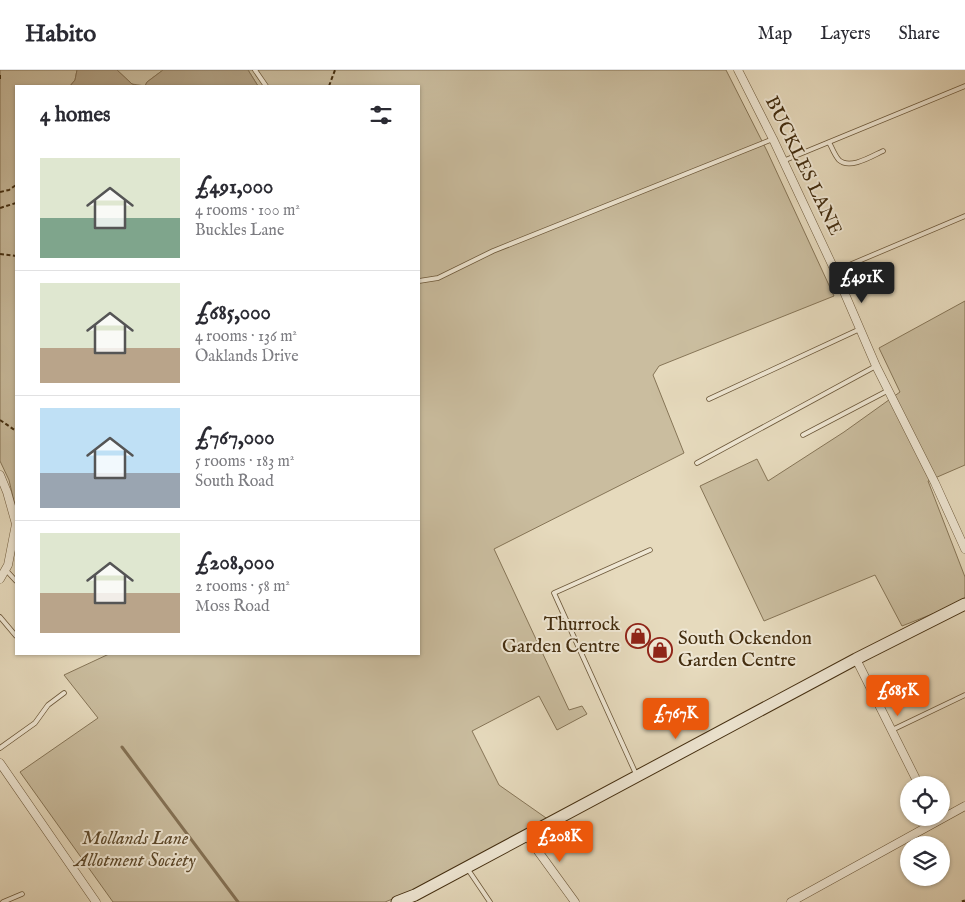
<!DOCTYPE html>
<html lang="en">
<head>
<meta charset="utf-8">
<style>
  :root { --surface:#fff; --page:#f7f7f7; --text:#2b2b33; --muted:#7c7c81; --line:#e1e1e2; --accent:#ea580c }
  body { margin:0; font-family:"IM FELL English",serif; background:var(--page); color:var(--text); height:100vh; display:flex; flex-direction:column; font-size:19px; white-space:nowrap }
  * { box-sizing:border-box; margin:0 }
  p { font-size:16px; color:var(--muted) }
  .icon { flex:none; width:28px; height:28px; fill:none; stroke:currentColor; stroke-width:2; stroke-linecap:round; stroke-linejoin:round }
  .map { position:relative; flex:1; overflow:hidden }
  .side { position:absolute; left:15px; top:15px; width:405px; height:570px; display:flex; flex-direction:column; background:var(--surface); border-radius:0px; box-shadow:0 1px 4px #0004 }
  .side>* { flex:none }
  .buttons { position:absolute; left:900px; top:706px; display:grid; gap:10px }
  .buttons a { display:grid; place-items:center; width:50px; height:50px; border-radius:50%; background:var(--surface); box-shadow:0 1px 4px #0004; font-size:25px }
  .price { position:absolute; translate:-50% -42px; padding:0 11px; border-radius:5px; background:var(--accent); color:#fff; font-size:16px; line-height:32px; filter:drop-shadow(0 1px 2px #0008) }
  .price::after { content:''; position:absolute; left:50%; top:30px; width:15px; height:11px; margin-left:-8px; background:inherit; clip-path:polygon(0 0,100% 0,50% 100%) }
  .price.on { background:#222; color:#fff }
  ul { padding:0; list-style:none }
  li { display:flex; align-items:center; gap:15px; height:125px; padding:0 25px }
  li+li { border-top:1px solid var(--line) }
  li span { display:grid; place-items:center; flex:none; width:140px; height:100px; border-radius:0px; color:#555 }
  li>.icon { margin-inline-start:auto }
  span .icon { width:60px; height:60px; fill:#fffc; stroke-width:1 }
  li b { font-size:21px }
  h2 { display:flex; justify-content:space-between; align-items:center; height:60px; padding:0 25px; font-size:21px }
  header { display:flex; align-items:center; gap:30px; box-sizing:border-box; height:70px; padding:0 25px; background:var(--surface); border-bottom:1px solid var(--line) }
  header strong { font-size:24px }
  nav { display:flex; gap:28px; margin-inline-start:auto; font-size:18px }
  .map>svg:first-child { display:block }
</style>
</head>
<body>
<header>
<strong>Habito</strong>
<nav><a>Map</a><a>Layers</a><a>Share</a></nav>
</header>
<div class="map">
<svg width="965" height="832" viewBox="0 0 965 832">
  <rect width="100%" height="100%" fill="#e6dabd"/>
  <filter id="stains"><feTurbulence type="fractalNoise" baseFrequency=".004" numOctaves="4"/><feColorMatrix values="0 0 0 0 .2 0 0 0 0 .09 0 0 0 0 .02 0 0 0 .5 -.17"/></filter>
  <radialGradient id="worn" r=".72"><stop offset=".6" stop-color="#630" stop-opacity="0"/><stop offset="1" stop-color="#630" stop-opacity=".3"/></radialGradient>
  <path fill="#cabd9f" stroke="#867557" d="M0,0H77L75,10L70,16H16V440L9,410L0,391Z
    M117,0H163L147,12L145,16L132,14Z
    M248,0H726L767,81L834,226L659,296L653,305L684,383L494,479L569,640L582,636L587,644L557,660L539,626L472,661L499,715L549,750L417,819L385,832H113L20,702L98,648L64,605L109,584H419V16H258Z
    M965,231V395L928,411L965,507V531L902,556L875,505L764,551L700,416L757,389L768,411L844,362L900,322L879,278Z"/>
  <path fill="#af9f82" stroke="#847154" d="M77,0H117L132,14L137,16H70L75,10Z
    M163,0H248L258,16H145L147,12Z"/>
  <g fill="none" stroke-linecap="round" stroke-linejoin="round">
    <path stroke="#847154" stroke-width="3" d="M122,677L238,832"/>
    <defs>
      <path id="lane" d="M255,0L266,16
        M829,72C832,78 835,86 839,90C850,100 872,86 883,81
        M783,91L965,16
        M835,201L965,146
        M419,211L438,208L493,181L773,69
        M709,329L860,259
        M803,365L889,320
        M697,393L876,296
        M5,499L16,511
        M0,547L16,566
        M892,660L965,625
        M0,678L35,653L48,635L64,623
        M636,704L554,523L650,480
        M467,798L490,832
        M3,832L22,824"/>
      <path id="street" d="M738,0L773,69L835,201L876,296L935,413L965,479
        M0,405L7,422L16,454L8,495L0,509
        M856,589L919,715
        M0,693L96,832
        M527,766L575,832
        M791,832L965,736"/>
      <path id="secondary" d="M397,832L415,825L856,589L965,534"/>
    </defs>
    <use href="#lane" stroke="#6c583a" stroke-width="5.5"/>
    <use href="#street" stroke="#6c583a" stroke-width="9"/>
    <use href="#secondary" stroke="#432d0f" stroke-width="13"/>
    <path stroke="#432d0f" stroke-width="2" stroke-dasharray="4 2.5" stroke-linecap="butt" d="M0,5V10
      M329,16L335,0
      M0,122L9,120L16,115
      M0,138L16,133
      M0,184L16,186
      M0,350L16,361"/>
    <use href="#lane" stroke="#efe7d4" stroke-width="4"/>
    <use href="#street" stroke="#efe7d4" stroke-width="8"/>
    <use href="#secondary" stroke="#efe7d4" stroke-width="11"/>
    <path stroke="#432d0f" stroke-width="3" stroke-dasharray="9 9" stroke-linecap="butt" d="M962,832L965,831"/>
  </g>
  <defs>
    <symbol id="shop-ring" viewBox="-11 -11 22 22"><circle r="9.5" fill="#efe7d4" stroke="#8f2418" stroke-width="1.5"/><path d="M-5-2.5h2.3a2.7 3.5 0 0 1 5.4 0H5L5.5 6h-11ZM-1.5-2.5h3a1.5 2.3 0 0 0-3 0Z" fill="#8f2418"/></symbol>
  </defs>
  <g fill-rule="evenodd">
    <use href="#shop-ring" x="624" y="552" width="28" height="28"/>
    <use href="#shop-ring" x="646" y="566" width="28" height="28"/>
  </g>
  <g text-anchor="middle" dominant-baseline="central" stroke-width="4" stroke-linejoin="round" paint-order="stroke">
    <g font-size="19" fill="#432d0f" stroke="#efe7d4">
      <text transform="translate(803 96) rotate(64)">BUCKLES LANE</text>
    </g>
    <g font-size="19" fill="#432d0f" stroke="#efe7d4" text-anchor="end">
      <text x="620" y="555">Thurrock<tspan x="620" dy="22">Garden Centre</tspan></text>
      <text x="678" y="569" text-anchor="start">South Ockendon<tspan x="678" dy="22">Garden Centre</tspan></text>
    </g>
    <g font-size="19" font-style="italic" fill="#5e4a2c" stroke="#efe7d4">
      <text x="135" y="769">Mollands Lane<tspan x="135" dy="22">Allotment Society</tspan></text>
    </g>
  </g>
  <rect width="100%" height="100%" filter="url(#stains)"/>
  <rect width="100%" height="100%" fill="url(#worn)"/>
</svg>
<div class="buttons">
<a><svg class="icon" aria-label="locate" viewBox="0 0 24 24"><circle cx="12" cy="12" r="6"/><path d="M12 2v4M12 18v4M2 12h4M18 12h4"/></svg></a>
<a><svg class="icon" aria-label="layers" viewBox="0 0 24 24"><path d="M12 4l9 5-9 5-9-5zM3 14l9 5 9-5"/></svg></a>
</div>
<b class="price on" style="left:862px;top:234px">£491K</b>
<b class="price" style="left:898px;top:647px">£685K</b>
<b class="price" style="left:676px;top:670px">£767K</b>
<b class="price" style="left:560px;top:793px">£208K</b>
<section class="side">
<h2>4 homes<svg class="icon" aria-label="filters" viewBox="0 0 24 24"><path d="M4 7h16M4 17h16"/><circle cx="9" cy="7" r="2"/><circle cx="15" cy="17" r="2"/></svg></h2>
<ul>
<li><span style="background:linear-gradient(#dfe7d0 60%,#7fa58c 0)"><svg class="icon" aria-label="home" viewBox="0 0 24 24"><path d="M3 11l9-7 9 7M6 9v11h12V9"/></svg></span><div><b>£491,000</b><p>4 rooms · 100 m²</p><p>Buckles Lane</p></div></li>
<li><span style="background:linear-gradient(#dfe7d0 65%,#b9a48a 0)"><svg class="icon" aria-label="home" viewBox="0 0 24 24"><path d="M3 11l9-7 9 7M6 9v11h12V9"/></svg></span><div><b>£685,000</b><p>4 rooms · 136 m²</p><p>Oaklands Drive</p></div></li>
<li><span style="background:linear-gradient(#bfe0f5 65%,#9aa5b1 0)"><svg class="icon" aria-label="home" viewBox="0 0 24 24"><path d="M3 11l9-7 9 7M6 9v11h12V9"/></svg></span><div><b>£767,000</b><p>5 rooms · 183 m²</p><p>South Road</p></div></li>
<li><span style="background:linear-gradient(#dfe7d0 60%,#b9a48a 0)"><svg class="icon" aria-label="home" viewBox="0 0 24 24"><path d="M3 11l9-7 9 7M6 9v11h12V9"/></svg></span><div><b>£208,000</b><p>2 rooms · 58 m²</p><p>Moss Road</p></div></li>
</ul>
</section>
</div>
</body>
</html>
